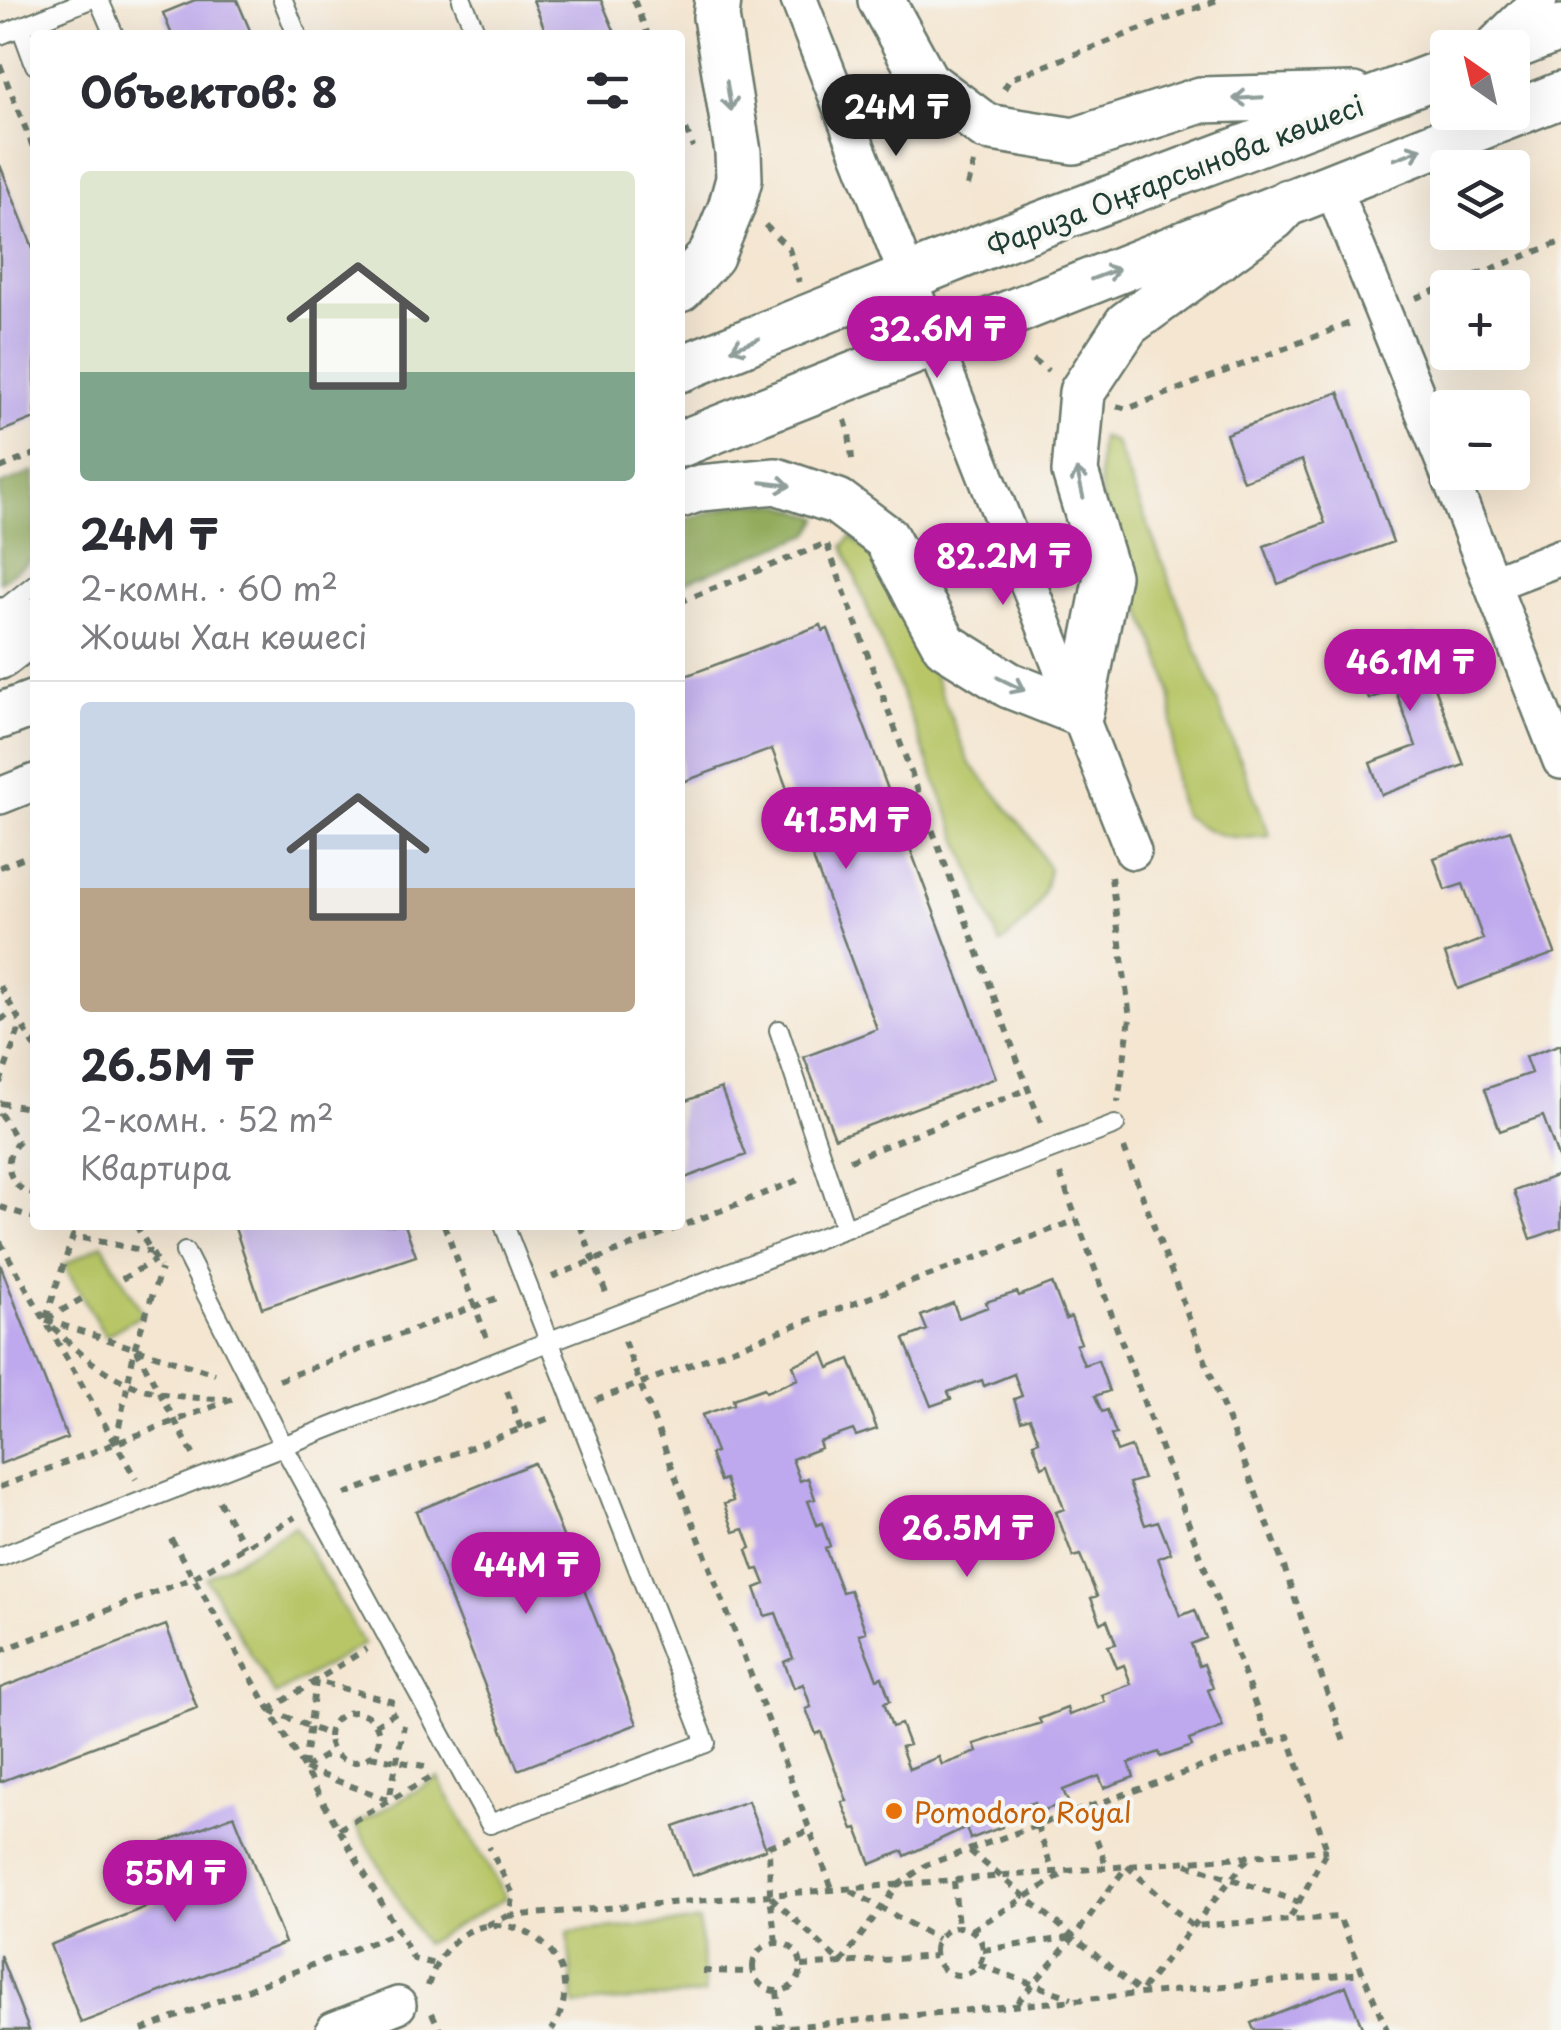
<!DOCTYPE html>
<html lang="ru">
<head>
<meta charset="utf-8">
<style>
  :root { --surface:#fff; --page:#f7f7f7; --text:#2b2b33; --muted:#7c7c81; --line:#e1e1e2; --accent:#b5179e }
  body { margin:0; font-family:"Playpen Sans",sans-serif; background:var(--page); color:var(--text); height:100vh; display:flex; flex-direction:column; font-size:38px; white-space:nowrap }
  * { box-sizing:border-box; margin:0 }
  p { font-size:32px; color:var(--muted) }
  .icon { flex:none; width:55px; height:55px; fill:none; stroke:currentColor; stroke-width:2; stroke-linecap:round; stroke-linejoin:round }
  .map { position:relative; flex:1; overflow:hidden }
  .drawer { position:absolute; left:30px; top:30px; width:655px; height:1200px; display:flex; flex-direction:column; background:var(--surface); border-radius:10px; box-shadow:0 10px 40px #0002 }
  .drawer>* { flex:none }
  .needle { width:65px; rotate:326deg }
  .tools { position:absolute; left:1430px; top:30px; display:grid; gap:20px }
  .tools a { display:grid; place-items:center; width:100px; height:100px; border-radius:10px; background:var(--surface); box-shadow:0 10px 40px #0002; font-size:50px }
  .price { position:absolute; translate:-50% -85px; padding:0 22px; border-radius:35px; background:var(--accent); color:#fff; font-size:32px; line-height:65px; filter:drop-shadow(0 2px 5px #0008) }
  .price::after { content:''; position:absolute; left:50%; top:60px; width:30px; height:22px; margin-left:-15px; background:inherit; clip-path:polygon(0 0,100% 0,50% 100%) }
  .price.selected { background:#222; color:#fff }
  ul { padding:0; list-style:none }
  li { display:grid; align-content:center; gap:20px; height:530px; padding:0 50px }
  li+li { border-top:2px solid var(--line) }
  li span { display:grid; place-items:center; height:310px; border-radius:10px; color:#555 }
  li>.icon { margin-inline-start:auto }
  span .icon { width:180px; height:180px; fill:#fffc; stroke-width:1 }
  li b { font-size:42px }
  h2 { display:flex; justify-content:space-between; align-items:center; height:120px; padding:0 50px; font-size:42px }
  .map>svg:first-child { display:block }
</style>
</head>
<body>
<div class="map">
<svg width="1561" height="2030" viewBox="0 0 1561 2030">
  <rect width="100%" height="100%" fill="#f6f6f2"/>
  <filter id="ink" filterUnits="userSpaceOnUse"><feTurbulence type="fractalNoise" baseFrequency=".01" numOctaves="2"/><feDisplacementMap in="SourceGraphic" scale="20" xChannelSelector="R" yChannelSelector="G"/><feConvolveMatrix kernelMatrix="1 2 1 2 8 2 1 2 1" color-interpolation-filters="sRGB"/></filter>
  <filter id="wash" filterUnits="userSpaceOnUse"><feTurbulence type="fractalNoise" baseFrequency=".0048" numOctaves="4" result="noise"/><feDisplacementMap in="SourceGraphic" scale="40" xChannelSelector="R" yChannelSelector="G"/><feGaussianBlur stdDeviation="2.25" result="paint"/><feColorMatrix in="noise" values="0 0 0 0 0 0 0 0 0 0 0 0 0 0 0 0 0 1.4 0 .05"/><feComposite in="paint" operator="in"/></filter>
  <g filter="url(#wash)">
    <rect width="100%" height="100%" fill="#f4e6d1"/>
    <path fill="#b8c668" stroke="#6c824e" stroke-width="2.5" d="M1101,437L1115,442L1270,836C1232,840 1215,838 1183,815C1166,770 1179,721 1167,678C1143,598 1088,523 1101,437Z
      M851,537L876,559L900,591L969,762L1028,833L1049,869C1043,906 1029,922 1000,944L843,546Z
      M102,1244L143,1314L105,1336L64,1265Z
      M295,1526L364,1644L275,1695L206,1578Z
      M438,1778L506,1898L424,1944L356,1825Z
      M699,1921L705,1994L574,2005L568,1932Z"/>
    <path fill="#92ab5c" stroke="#587448" stroke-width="2.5" d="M34,472L35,557L0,582V485Z
      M743,503L784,505L820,518L810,534L680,584V520Z"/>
    <g id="blocks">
      <path fill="#bea8ee" d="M195,0H237L252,35H172L163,13Z
        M533,0H601L616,35H547Z
        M0,165L35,253V418L0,432Z
        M1339,392L1393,542L1278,584L1264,546L1325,523L1302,460L1243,481L1226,434Z
        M821,625L823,631L828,629L996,1078L835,1138L804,1057L877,1029L772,749L680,783V678Z
        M1415,633L1464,765L1382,795L1370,763L1416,746L1395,689L1369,699L1354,655Z
        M1510,830L1555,953L1458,989L1445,954L1483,939L1463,884L1445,890L1434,858Z
        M1561,1044V1165L1543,1116L1500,1131L1485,1089L1531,1073L1525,1057Z
        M721,1088L746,1155L680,1180V1103Z
        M1561,1174V1228L1531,1239L1514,1191Z
        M234,1225H405L416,1256L262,1308Z
        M0,1264L67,1438L0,1464Z
        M1052,1283L1066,1319L1071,1317L1081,1343L1076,1345L1084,1365L1098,1360L1109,1391L1095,1396L1102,1412L1107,1410L1116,1434L1111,1435L1117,1452L1131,1447L1143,1479L1129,1483L1145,1525L1158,1521L1171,1553L1158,1558L1180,1616L1195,1610L1206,1638L1191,1644L1199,1666L1204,1664L1213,1688L1208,1690L1223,1727L1189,1740L1192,1746L1161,1757L1159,1752L1129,1763L1134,1777L1104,1788L1099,1776L1063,1790L1068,1802L1038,1812L1035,1802L998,1815L1002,1827L970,1839L966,1827L905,1856L903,1851L871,1864L857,1828L853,1829L842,1802L847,1801L821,1732L816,1734L806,1709L811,1707L803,1684L794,1688L784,1662L793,1658L776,1613L765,1616L755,1588L765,1584L759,1569L754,1570L747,1550L751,1548L744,1529L734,1532L724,1504L733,1501L725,1479L720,1481L710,1454L716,1452L702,1415L734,1404L733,1399L764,1388L766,1392L798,1379L793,1365L823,1353L829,1368L850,1359L877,1429L856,1436L853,1430L819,1442L821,1448L792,1459L800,1481L808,1478L815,1499L808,1501L817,1525L822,1523L830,1546L825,1548L842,1592L850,1590L866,1632L859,1634L877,1679L882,1677L890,1701L884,1703L892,1727L901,1724L909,1745L901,1747L909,1769L939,1757L942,1765L977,1752L974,1744L1041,1723L1039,1719L1067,1708L1069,1715L1105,1702L1102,1695L1131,1684L1124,1665L1117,1668L1108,1646L1116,1644L1107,1620L1101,1623L1091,1598L1097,1596L1080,1555L1073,1557L1056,1512L1064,1509L1048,1464L1042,1467L1033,1443L1039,1441L1030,1418L1021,1421L1014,1399L1022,1396L1014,1374L984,1386L982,1380L948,1392L951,1399L931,1406L904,1339L927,1330L921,1316L953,1303L959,1318L988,1307L986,1302L1017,1292L1019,1296Z
        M534,1463L637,1724L518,1770L416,1511Z
        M166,1625L197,1708L0,1782V1688Z
        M748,1801L766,1849L692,1876L674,1827Z
        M234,1815L285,1943L81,2023L50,1945L168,1898L149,1848Z
        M0,1955L29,2030H0Z
        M1346,1986L1363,2030H1254L1251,2023Z"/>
    </g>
  </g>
  <g filter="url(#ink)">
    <use href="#blocks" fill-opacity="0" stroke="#6a786b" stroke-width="2.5"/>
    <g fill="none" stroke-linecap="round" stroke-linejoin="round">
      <defs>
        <path id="service" d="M99,0L114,35
          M283,0L297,35
          M462,0L477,35
          M21,27L35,65
          M0,35L88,0
          M0,612L35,584
          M779,1030L845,1228
          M185,1252L284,1447L490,1824L706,1743L504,1225
          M0,1557L550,1341L1115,1125"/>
        <path id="minor" d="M799,0L1133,851
          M1490,48L1539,0
          M1331,184L1448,472
          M1448,472L1561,761
          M1493,583L1561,557
          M0,616H35
          M0,796L35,782
          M334,2030L398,2005"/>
        <path id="tertiary" d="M881,0L926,82L986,127L1074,141L1201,100L1353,96
          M1510,48L1561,28
          M680,289L711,256L731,208L739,179L738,152L716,17L718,0
          M680,369L990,244L1448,71
          M680,444L1561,95
          M680,495L700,488L776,481L838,502L886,538L945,645L1009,685L1080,713L1107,576L1075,472L1082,392L1127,324L1274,217L1288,202
          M0,656L35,629
          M0,716L35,703"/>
      </defs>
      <use href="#service" stroke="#6a786b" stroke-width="22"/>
      <use href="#minor" stroke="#6a786b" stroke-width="40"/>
      <use href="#tertiary" stroke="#6a786b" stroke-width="50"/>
      <path stroke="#6a786b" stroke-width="6" stroke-dasharray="8 8" stroke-linecap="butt" d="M634,0L648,35
        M0,65L35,152
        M1004,89L1010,79L1217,0
        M680,115L693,147
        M968,186L974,163
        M765,225L789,249L799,282
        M1416,298L1561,242
        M1033,360L1048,371
        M1117,406L1127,409L1353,322
        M845,420L849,433L853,467
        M0,468L35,454
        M827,545L1043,1129
        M680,602L827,543
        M0,867L35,853
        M1111,877L1130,1018L1118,1102
        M0,986L35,1048
        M0,1020L14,1012
        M0,1083L21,1024
        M0,1103L35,1109
        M0,1113L17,1141
        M35,1137C0,1138 0,1189 35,1194
        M1124,1148L1283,1564L1344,1742
        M850,1160L1028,1089
        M1060,1174L1269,1742
        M0,1207L35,1218
        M67,1225L73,1236
        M136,1225L160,1267
        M444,1225L488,1341
        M580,1225L606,1293
        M0,1242L136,1479
        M552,1277L801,1179
        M122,1279L155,1260
        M46,1318L73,1236L151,1252
        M47,1319L83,1298
        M46,1320L215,1374
        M53,1327C110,1386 147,1398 228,1399
        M624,1341L833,1891
        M136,1349L194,1456
        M279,1380L500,1297
        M507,1391L521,1429
        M596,1400L1077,1220
        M116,1442L135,1347L161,1269
        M0,1487L233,1399
        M345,1494L555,1416
        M219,1501L245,1547
        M171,1539L414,1959L435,1964
        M0,1651L193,1578L295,1517
        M269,1710L366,1649
        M270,1710L329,1735
        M329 1737a25 25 0 1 1 50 0a25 25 0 1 1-50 0Z
        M375,1725L398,1711
        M370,1756L429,1767
        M304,1767L316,1681L394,1702
        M305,1768L332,1751
        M305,1769L389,1800L404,1725
        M1086,1809L1107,1868
        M1037,1826L1053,1872
        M339,1829L433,1776
        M970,1851L1140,1992L1250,1856
        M1187,1864L1299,1902
        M954,1881L958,1927
        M851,1891L937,1939
        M771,1897L841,1963L898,1885L926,1865L1288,1736L1327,1850L1289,1920
        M508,1916L1327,1850
        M487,1925L508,1916L514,1896L489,1847
        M935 1951a24 24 0 1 1 48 0a24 24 0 1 1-48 0Z
        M972,1930L1065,1873
        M776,1942L770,1896L769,1846L809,1831
        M753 1967a24 24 0 1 1 48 0a24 24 0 1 1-48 0Z
        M983,1950L1074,1937
        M979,1965L1072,1998
        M802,1966L935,1956
        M703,1971L753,1972
        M428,1986C463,1868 607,1943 552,2030
        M777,1991L781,2028
        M1017,2003L1074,1937L1127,1866L1192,1926L1339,1917L1387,2030
        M432,2013L440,2030
        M142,2030L398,1932
        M757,2030L1363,1973"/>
      <use href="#service" stroke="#fff" stroke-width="18"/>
      <use href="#minor" stroke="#fff" stroke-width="35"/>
      <use href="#tertiary" stroke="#fff" stroke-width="45"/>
    </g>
    <defs><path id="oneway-shaft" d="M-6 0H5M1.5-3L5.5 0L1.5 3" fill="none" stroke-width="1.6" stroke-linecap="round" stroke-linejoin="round" transform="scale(2.5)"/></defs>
    <g stroke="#8f9e9a">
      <use href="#oneway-shaft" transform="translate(729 96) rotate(81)"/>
      <use href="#oneway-shaft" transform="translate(1248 98) rotate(177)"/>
      <use href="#oneway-shaft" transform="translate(1408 154) rotate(-21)"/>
      <use href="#oneway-shaft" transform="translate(1105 274) rotate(-21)"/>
      <use href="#oneway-shaft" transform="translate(745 344) rotate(159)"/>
      <use href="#oneway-shaft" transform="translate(1080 483) rotate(-103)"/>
      <use href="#oneway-shaft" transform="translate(776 484) rotate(7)"/>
      <use href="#oneway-shaft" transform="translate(1011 684) rotate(26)"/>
    </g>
  </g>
  <circle fill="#e8710a" stroke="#f6f6f2" stroke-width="4" cx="894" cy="1811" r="10"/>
  <g text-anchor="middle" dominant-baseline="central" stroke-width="8" stroke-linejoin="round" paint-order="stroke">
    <g font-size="28" fill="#1f3d34" stroke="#f6f6f2">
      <text transform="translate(1175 175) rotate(-21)">Фариза Оңғарсынова көшесі</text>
    </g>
    <g font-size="28" fill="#c56008" stroke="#f6f6f2" text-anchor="start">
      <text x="914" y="1811">Pomodoro Royal</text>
    </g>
  </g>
</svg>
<div class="tools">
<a><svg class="needle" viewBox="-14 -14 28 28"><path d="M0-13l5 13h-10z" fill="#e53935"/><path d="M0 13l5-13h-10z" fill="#7c7c81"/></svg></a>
<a><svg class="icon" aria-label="layers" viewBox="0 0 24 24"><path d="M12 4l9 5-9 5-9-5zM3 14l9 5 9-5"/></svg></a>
<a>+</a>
<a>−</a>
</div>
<b class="price selected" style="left:896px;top:159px">24M ₸</b>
<b class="price" style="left:937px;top:381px">32.6M ₸</b>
<b class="price" style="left:1003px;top:608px">82.2M ₸</b>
<b class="price" style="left:1410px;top:714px">46.1M ₸</b>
<b class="price" style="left:846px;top:872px">41.5M ₸</b>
<b class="price" style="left:967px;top:1580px">26.5M ₸</b>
<b class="price" style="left:526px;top:1617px">44M ₸</b>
<b class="price" style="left:175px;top:1925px">55M ₸</b>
<section class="drawer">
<h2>Объектов: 8<svg class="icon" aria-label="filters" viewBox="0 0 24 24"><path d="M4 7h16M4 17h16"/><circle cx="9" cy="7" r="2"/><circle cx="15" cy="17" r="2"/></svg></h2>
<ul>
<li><span style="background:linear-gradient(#dfe7d0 65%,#7fa58c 0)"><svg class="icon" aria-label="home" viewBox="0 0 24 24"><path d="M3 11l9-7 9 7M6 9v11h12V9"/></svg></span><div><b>24M ₸</b><p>2-комн. · 60 m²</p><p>Жошы Хан көшесі</p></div></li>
<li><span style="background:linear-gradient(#c9d6e8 60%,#b9a48a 0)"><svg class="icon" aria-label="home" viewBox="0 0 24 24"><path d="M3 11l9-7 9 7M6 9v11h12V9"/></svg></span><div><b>26.5M ₸</b><p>2-комн. · 52 m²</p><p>Квартира</p></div></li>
</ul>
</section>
</div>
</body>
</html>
